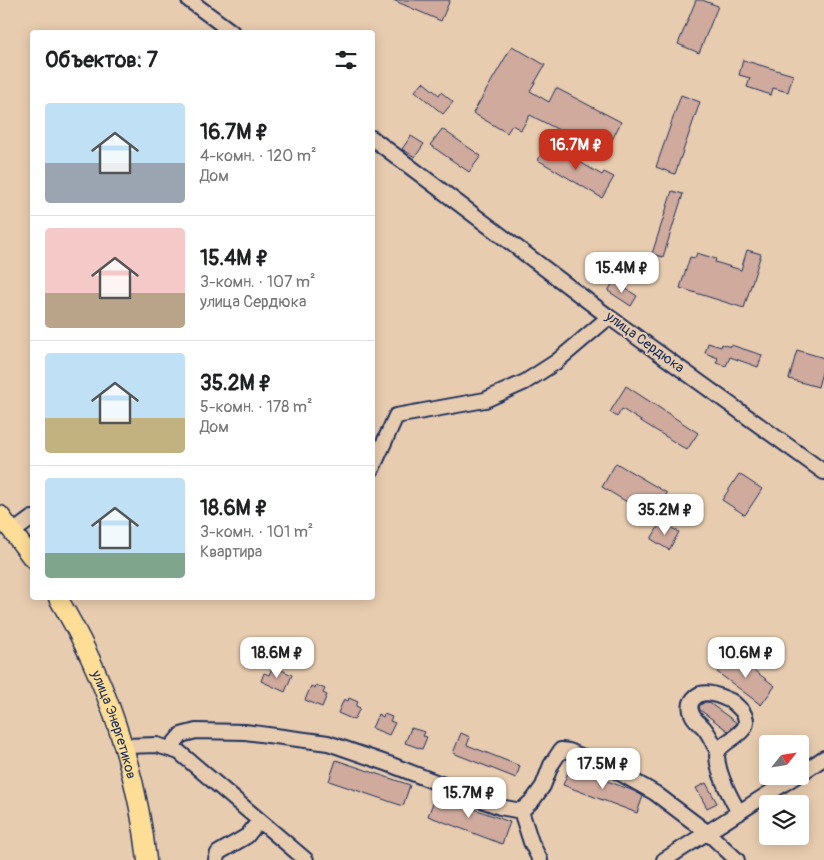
<!DOCTYPE html>
<html lang="ru">
<head>
<meta charset="utf-8">
<style>
  :root { --surface:#fff; --page:#f2f2f2; --text:#202124; --muted:#757577; --line:#e0e0e0; --accent:#c8321e }
  body { margin:0; font-family:Pangolin,sans-serif; background:var(--page); color:var(--text); height:100vh; display:flex; flex-direction:column; font-size:19px; white-space:nowrap }
  * { box-sizing:border-box; margin:0 }
  p { font-size:16px; color:var(--muted) }
  .icon { flex:none; width:28px; height:28px; fill:none; stroke:currentColor; stroke-width:2; stroke-linecap:round; stroke-linejoin:round }
  .map { position:relative; flex:1; overflow:hidden }
  .details { position:absolute; left:30px; top:30px; width:345px; height:570px; display:flex; flex-direction:column; background:var(--surface); border-radius:5px; box-shadow:0 2px 12px #0003 }
  .details>* { flex:none }
  .needle { width:32px; rotate:60deg }
  .fabs { position:absolute; left:759px; top:735px; display:grid; gap:10px }
  .fabs a { display:grid; place-items:center; width:50px; height:50px; border-radius:5px; background:var(--surface); box-shadow:0 2px 12px #0003; font-size:25px }
  .price { position:absolute; translate:-50% -42px; padding:0 11px; border-radius:10px; background:#fff; color:#222; font-size:16px; line-height:32px; filter:drop-shadow(0 1px 2px #0008) }
  .price::after { content:''; position:absolute; left:50%; top:30px; width:15px; height:11px; margin-left:-8px; background:inherit; clip-path:polygon(0 0,100% 0,50% 100%) }
  .price.on { background:var(--accent); color:#fff }
  ul { padding:0; list-style:none }
  li { display:flex; align-items:center; gap:15px; height:125px; padding:0 15px }
  li+li { border-top:1px solid var(--line) }
  li span { display:grid; place-items:center; flex:none; width:140px; height:100px; border-radius:5px; color:#555 }
  li>.icon { margin-inline-start:auto }
  span .icon { width:60px; height:60px; fill:#fffc; stroke-width:1 }
  li b { font-size:21px }
  h2 { display:flex; justify-content:space-between; align-items:center; height:60px; padding:0 15px; font-size:21px }
  .map>svg:first-child { display:block }
</style>
</head>
<body>
<div class="map">
<svg width="824" height="860" viewBox="0 0 824 860">
  <rect width="100%" height="100%" fill="#e8ccaf"/>
  <filter id="ink" filterUnits="userSpaceOnUse"><feTurbulence type="fractalNoise" baseFrequency=".02" numOctaves="2"/><feDisplacementMap in="SourceGraphic" scale="10" xChannelSelector="R" yChannelSelector="G"/><feConvolveMatrix kernelMatrix="1 2 1 2 8 2 1 2 1" color-interpolation-filters="sRGB"/></filter>
  <g filter="url(#ink)">
    <path fill="#cfaa9d" stroke="#1b2f5e" d="M393,0H450L441,21Z
      M696,0H702L718,6L699,53L678,44Z
      M512,46L545,65L530,91L549,102L556,88L621,122L605,154L530,115L521,130L512,125L507,133L473,113Z
      M743,60L793,75L788,92L773,88L771,95L747,87L750,78L739,75Z
      M423,82L439,95L441,92L453,102L443,114L415,91Z
      M681,95L700,102L675,174L656,167Z
      M442,129L481,156L469,172L430,145Z
      M411,136L424,144L415,157L402,149Z
      M547,143L602,175L604,172L614,177L602,198L538,160Z
      M672,191L683,194L663,257L652,254Z
      M747,250L761,254L744,308L680,288L690,257L695,258L697,253L716,259L715,262L741,270Z
      M614,281L637,296L631,306L608,291Z
      M708,343L721,347L722,344L730,347L731,345L762,355L758,367L730,357L726,366L716,363L718,358L705,353Z
      M797,350L824,358V365L818,387L789,379Z
      M626,386L698,433L687,450L622,409L617,417L610,412Z
      M616,463L667,493L650,523L639,516L642,511L602,487Z
      M739,474L762,489L745,515L722,500Z
      M661,522L679,532L669,550L651,539Z
      M731,653L775,686L761,705L717,672Z
      M273,666L292,675L285,692L261,681L264,673L269,675Z
      M316,685L325,689L323,693L327,695L322,707L305,700L311,686L315,688Z
      M349,698L358,702L356,706L360,708L354,720L338,713L344,699L348,701Z
      M705,702H708L737,723L735,725L728,731L700,710L699,706Z
      M378,714L383,717L384,714L392,717L390,721L395,723L389,735L372,728Z
      M411,728L425,732L423,736L427,737L422,749L405,743Z
      M461,733L470,737L467,745L520,766L516,778L453,753Z
      M336,760L410,785L403,806L329,781Z
      M570,767L634,791L643,796L637,813L563,785Z
      M706,783L717,803L707,808L696,788Z
      M436,795L510,822L502,844L428,816Z"/>
    <g fill="none" stroke-linecap="round" stroke-linejoin="round">
      <defs>
        <path id="minor" d="M189,0L232,32
          M372,138L609,317L824,472
          M372,469L396,416L485,400L525,382L556,362L609,317
          M13,532L32,518
          M125,746L157,745L179,752L306,860
          M170,748L181,735L196,731L245,732L328,743L389,764L500,807L521,811L531,842L540,860
          M718,751C713,744 710,735 704,728C700,723 694,720 692,714C690,710 690,707 691,703C699,686 718,695 731,701C736,704 738,707 742,711C759,735 717,739 717,756C718,775 730,796 739,813
          M800,774L824,758
          M521,811L533,800L543,786L551,765L561,750L569,751L616,771L655,793L708,833L737,860
          M216,860L218,853L247,836L259,821
          M664,860L796,776"/>
        <g id="major">
          <path d="M0,515L32,558"/>
          <path id="s1" d="M58,598C105,675 137,770 147,860"/>
        </g>
      </defs>
      <use href="#minor" stroke="#1b2f5e" stroke-width="18"/>
      <use href="#major" stroke="#1b2f5e" stroke-width="21"/>
      <use href="#minor" stroke="#e8ccaf" stroke-width="14"/>
      <use href="#major" stroke="#fedd96" stroke-width="18"/>
    </g>
  </g>
  <g text-anchor="middle" dominant-baseline="central" stroke-width="4.5" stroke-linejoin="round" paint-order="stroke">
    <g font-size="14" fill="#1b2f5e" stroke="#e8ccaf">
      <text transform="translate(645 342) rotate(36)">улица Сердюка</text>
      <text stroke="none"><textPath href="#s1" startOffset="139">улица Энергетиков</textPath></text>
    </g>
  </g>
</svg>
<div class="fabs">
<a><svg class="needle" viewBox="-14 -14 28 28"><path d="M0-13l5 13h-10z" fill="#e53935"/><path d="M0 13l5-13h-10z" fill="#757577"/></svg></a>
<a><svg class="icon" aria-label="layers" viewBox="0 0 24 24"><path d="M12 4l9 5-9 5-9-5zM3 14l9 5 9-5"/></svg></a>
</div>
<b class="price on" style="left:576px;top:171px">16.7M ₽</b>
<b class="price" style="left:622px;top:294px">15.4M ₽</b>
<b class="price" style="left:665px;top:536px">35.2M ₽</b>
<b class="price" style="left:277px;top:679px">18.6M ₽</b>
<b class="price" style="left:746px;top:679px">10.6M ₽</b>
<b class="price" style="left:603px;top:790px">17.5M ₽</b>
<b class="price" style="left:469px;top:819px">15.7M ₽</b>
<section class="details">
<h2>Объектов: 7<svg class="icon" aria-label="filters" viewBox="0 0 24 24"><path d="M4 7h16M4 17h16"/><circle cx="9" cy="7" r="2"/><circle cx="15" cy="17" r="2"/></svg></h2>
<ul>
<li><span style="background:linear-gradient(#bfe0f5 60%,#9aa5b1 0)"><svg class="icon" aria-label="home" viewBox="0 0 24 24"><path d="M3 11l9-7 9 7M6 9v11h12V9"/></svg></span><div><b>16.7M ₽</b><p>4-комн. · 120 m²</p><p>Дом</p></div></li>
<li><span style="background:linear-gradient(#f6c9c9 65%,#b9a48a 0)"><svg class="icon" aria-label="home" viewBox="0 0 24 24"><path d="M3 11l9-7 9 7M6 9v11h12V9"/></svg></span><div><b>15.4M ₽</b><p>3-комн. · 107 m²</p><p>улица Сердюка</p></div></li>
<li><span style="background:linear-gradient(#bfe0f5 65%,#c2b280 0)"><svg class="icon" aria-label="home" viewBox="0 0 24 24"><path d="M3 11l9-7 9 7M6 9v11h12V9"/></svg></span><div><b>35.2M ₽</b><p>5-комн. · 178 m²</p><p>Дом</p></div></li>
<li><span style="background:linear-gradient(#bfe0f5 75%,#7fa58c 0)"><svg class="icon" aria-label="home" viewBox="0 0 24 24"><path d="M3 11l9-7 9 7M6 9v11h12V9"/></svg></span><div><b>18.6M ₽</b><p>3-комн. · 101 m²</p><p>Квартира</p></div></li>
</ul>
</section>
</div>
</body>
</html>
